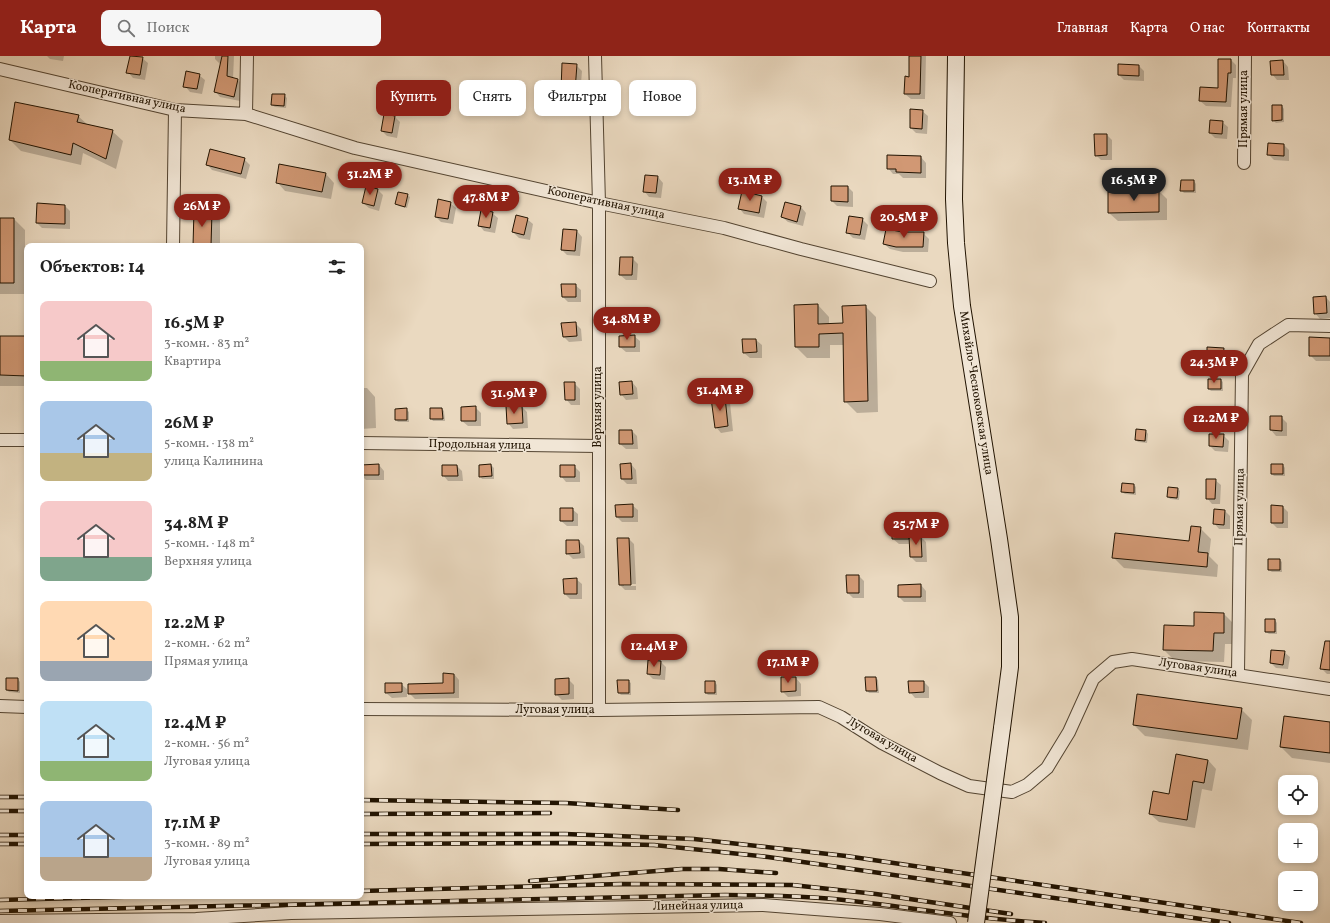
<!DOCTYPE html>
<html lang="ru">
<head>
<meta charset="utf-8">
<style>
  :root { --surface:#fff; --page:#f6f6f6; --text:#222; --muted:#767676; --accent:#8f2418 }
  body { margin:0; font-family:Vollkorn,serif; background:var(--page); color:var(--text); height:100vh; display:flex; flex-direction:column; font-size:15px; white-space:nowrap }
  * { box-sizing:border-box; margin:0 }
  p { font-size:13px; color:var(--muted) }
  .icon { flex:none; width:22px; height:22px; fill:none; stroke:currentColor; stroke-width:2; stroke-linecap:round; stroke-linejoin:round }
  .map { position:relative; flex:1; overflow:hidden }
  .details { position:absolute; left:24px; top:187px; width:340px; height:656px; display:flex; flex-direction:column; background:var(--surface); border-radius:8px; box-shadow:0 2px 6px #0003 }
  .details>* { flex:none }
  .banner { position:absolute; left:376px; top:24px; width:380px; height:36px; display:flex; gap:8px }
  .controls { position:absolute; left:1278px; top:719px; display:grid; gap:8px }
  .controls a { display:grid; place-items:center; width:40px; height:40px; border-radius:8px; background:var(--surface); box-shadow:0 2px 6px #0003; font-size:20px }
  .price { position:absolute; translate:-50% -34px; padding:0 9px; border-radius:14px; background:var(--accent); color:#fff; font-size:13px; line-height:26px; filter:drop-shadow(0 1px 2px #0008) }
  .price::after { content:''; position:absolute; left:50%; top:24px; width:12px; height:9px; margin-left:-6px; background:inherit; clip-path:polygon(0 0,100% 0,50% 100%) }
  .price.on { background:#222; color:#fff }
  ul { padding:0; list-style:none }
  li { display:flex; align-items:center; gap:12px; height:100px; padding:0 16px }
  li span { display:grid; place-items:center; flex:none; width:112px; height:80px; border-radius:8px; color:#555 }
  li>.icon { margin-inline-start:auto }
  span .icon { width:48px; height:48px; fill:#fffc; stroke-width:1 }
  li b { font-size:17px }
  h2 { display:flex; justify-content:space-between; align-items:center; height:48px; padding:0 16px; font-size:17px }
  .pill { padding:0 14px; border-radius:8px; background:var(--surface); box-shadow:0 2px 6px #0003; font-size:14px; line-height:36px }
  .pill.on { background:var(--accent); color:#fff }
  header { display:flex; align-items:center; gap:24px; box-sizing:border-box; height:56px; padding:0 20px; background:var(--accent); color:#fff }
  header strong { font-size:19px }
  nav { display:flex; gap:22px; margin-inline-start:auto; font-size:14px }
  .search { width:280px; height:36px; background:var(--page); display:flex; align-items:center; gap:10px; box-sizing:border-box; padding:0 14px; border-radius:8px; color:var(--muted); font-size:15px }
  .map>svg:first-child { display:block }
</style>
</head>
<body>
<header>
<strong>Карта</strong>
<div class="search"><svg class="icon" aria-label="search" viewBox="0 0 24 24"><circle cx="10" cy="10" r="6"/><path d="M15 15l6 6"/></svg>Поиск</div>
<nav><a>Главная</a><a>Карта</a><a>О нас</a><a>Контакты</a></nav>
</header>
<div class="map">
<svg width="1330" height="867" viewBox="0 0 1330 867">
  <rect width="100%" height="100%" fill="#ead9c0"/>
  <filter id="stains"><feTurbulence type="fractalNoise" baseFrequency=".005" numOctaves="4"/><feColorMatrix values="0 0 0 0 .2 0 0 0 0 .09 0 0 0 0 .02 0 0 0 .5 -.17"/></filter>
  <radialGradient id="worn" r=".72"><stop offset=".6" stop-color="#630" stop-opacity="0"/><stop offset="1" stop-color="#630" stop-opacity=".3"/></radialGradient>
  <path fill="#0003" d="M47,0H64L63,5L50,3Z
    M131,0L142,2L148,7L145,24L133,22L128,16Z
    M215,0H234L233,23L238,24L243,29L240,45L220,41L215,35L221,9L215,3Z
    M910,0H926L925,43H911L905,38L910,22Z
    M1231,4L1236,9V22H1233L1231,51L1206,50L1200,45L1219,33Z
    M1283,5L1288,11L1289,24H1277L1272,18Z
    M576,9L582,15L580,40L567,39L562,34Z
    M1139,10L1144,15V25L1124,24L1119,19Z
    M199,19L205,24L202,38L190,36L185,30Z
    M284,39L287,42L286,52L275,51L272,49Z
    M1282,50L1284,53V66L1276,67L1273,64Z
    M922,55L928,60L927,78L916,77L911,72Z
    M385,59L395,61L400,66L397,82L387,80L382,75Z
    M78,60L88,69L112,75L123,85L116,113L83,97L81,109L21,95L10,84Z
    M1222,66L1228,71L1227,83L1215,82L1210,77Z
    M1107,79L1112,84V104H1101L1096,99Z
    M1284,89L1289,94V105L1274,104L1268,98Z
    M921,101L926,107V122H903L899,118H893L888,112Z
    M244,103L250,109L246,123L212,114L207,108Z
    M326,118L334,127L331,143L285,135L277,126Z
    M658,121L663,127L661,142L649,141L644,135Z
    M1194,125L1196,128V137H1184L1181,134Z
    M848,131L853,136V151L837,150L832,145Z
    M378,134L383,139L379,155L369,152L363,147Z
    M1159,135L1167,143V164L1118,165L1109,157V137Z
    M407,139L410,141L407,152L399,150L396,148Z
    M762,141L767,146L764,162L744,158L739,152Z
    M450,147L456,152L453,168L441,166L436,161Z
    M786,147L801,151L806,157L803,170L788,166L782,161Z
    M65,150L70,155V173L42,172L37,167Z
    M195,155L212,156L220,164V190H194Z
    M492,157L498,162L495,177L484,175L479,169Z
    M0,163H14L25,174V238H0Z
    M527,163L533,168L530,184L519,182L513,176Z
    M862,163L868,169L865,184L853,182L847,176Z
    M577,175L582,181L580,200L567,199L562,194Z
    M902,177H923L929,183L928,196H903L890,193L884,188Z
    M632,202L638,208L637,224H626L620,219Z
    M562,229H575L581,234V246H568L563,241Z
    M1326,241L1330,246V262L1320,263L1315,257Z
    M818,249L829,261V268H844L865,250L876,261L878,356L857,357L845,345L844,289H830V302H807L796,291Z
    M575,267L581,273L582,285L569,286L564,281Z
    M634,280L640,285V296H626L620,291Z
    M0,281H27V330H0Z
    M1330,283V305H1316L1310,299Z
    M743,284H756L762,289V302H750L744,297Z
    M1223,293L1229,298L1228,309L1213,308L1208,303Z
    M1221,324L1223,326V335H1211L1209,333Z
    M632,326L637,332L638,343L626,344L621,338Z
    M574,327L580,333V349H571L566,343Z
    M361,332H367L375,341L376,372L361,373Z
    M724,342L730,347L733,375L721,377L716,371Z
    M475,351L481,357V370H468L462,365Z
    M522,351L527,356L528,372L513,373L508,367Z
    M406,353L409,356V366H398L396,364Z
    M442,353L444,355L445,365H433L431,362Z
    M1271,361H1281L1287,367V380H1276L1271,374Z
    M1137,374L1146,375L1148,378L1147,387L1138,386L1136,384Z
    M632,375L637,380L638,393H626L620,388Z
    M1223,379L1229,385L1228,396L1215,395L1210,390Z
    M631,408L636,414L637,428H627L622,423Z
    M379,409L384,415V424H366L361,419V410Z
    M491,409L494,412V423H482L480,420Z
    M1283,409L1285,412V420H1274L1272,418Z
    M457,410L462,415L463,425H448L443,419Z
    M574,410L580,416V426H566L561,420Z
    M1215,424L1221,429L1220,448H1212L1207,442Z
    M1134,429L1136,431V439L1125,438L1122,436Z
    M1178,433L1180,435L1179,444L1170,443L1168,440Z
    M632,449L638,454V466H622L617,461Z
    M1283,451L1288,456V472H1277L1272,467Z
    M572,453L578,458V470H567L561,465Z
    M1225,455L1230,460V473H1219L1214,467Z
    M1200,472L1211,483L1209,500L1218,509L1217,521L1124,512L1113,501L1190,486Z
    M909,473L914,478V481H921L926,486L927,506H916L911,501L910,488H899L893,483Z
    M618,483H629L634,488L636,528H624V530H636V534H625L620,529Z
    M579,485L584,490L585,502L573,503L567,497Z
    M1269,504H1280L1282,506V516H1272L1269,514Z
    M859,520L864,525V542H853L848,537Z
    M576,523L582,528V543H570L565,538Z
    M921,529L926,535V546H904L899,541Z
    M1195,557L1224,558L1235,569V588H1225L1224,606L1175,605L1164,594L1195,571Z
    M1266,564H1275L1277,567V578H1269L1266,576Z
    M1284,596L1290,601L1288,613L1276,612L1271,607Z
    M1330,602V618H1327L1321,612Z
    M661,606L666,611L665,624L653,623L648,618Z
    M454,618L459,624V642L415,643L409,637L444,628Z
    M796,622L801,628V640L788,641L782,635Z
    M876,622L878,624L879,637H869L867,634Z
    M7,623H18L20,626V637L9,636L7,634Z
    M568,623L574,629V643L562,644L556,638Z
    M618,625H628L631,627V639H621L619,637Z
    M715,626L717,629V639H708L706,637Z
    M924,626L929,631V642H915L910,636Z
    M401,628L407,633V641L392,642L386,637Z
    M1241,653L1252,664L1248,694L1145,680L1134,669Z
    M1330,667V707L1292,702L1281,691Z
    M1208,704L1216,713L1212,735L1202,733L1195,772L1159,766L1150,758Z"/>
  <path fill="#d19874" stroke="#211301" d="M130,0L143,1L140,19L126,17Z
    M222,0H228L227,20L238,23L234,41L214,36Z
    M909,0H921L920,38H904L905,20L909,21Z
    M1218,3H1231V17H1228L1226,46L1199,45L1200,31L1218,32Z
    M1283,4L1284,19H1271L1270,5Z
    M562,7L577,8L575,35L561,34Z
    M1118,8L1139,9V20L1118,19Z
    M186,15L200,18L197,33L183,31Z
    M272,38H285L284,50L271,49Z
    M15,46L79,59L77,66L113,74L106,103L73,87L71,99L9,84Z
    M1272,49H1282V64L1272,65Z
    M910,53L923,54L922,73L910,72Z
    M384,58L395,60L392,77L381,75Z
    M1210,64L1223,65L1222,78L1209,77Z
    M1094,78H1107V99L1095,100Z
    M1268,87L1284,88V100L1267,99Z
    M210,93L245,102L241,118L206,109Z
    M887,99L921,100V117L896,116V113H887Z
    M279,108L326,117L322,136L276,127Z
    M645,119L658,120L656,137L643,136Z
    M1181,124H1194V135H1180Z
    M366,130L378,133L374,150L362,147Z
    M831,130H848V146L831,145Z
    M1159,134V156L1108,157V136Z
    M742,135L762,140L759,157L738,153Z
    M398,136L408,138L405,151L395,148Z
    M438,143L451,146L448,163L435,161Z
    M785,146L801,150L797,166L781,161Z
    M37,147L65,149V168L36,167Z
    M194,154L212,155L211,190H193Z
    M481,154L493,156L490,172L478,170Z
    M516,159L528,162L524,179L512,176Z
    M849,160L863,162L860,179L846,177Z
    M0,162H14V227H0Z
    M563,173L577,174L575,195L561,194Z
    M886,173L903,176H924L923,191H896L883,188Z
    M620,201H633L632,219H619Z
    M561,228H576V241H562Z
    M1326,240L1327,257L1314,258L1313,241Z
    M818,248V268L843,267L842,250L866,249L868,345L844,346L843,277L819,278V291H795L794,249Z
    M576,266L577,280L563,281L561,267Z
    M635,279V291H619V280Z
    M0,280H27V320L0,319Z
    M1309,281L1330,282V300H1309Z
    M742,283H756L757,296L743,297Z
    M1207,291L1224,292L1223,304L1207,303Z
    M1208,323H1221V333H1208Z
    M632,325L633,338L620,339L619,326Z
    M564,326H575V344H565Z
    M725,341L728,370L715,372L711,342Z
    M476,350V365H461V351Z
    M506,350H522L523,367L507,368Z
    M407,352V364H395V353Z
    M430,352H442L443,363H430Z
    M1270,360H1282V375L1270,374Z
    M1136,373L1146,374L1145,385L1135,384Z
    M619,374H632L633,388H619Z
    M1209,378H1224L1223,391L1209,390Z
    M631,407L632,423H621L620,408Z
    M379,408V419H361V409Z
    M491,408L492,420L479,421V409Z
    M1271,408H1283V418H1271Z
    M442,409H457L458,420H442Z
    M560,409H575V421H560Z
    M1206,423H1216L1215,443H1206Z
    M1122,427L1134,428V437L1121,436Z
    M1168,431L1178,432L1177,442L1167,441Z
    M633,448V461H616L615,449Z
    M1271,449L1283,450V467H1271Z
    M560,452H573V465H560Z
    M1214,453L1225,454L1224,469L1213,468Z
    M1191,470L1201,471L1198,496L1208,497L1207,511L1112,502L1115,477L1189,485Z
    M892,472H909V483H892Z
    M909,480H921L922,501H910Z
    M617,482H629L631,529H619Z
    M566,484H579L580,497L566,498Z
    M1268,503H1280V514H1268Z
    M846,519H859V537H847Z
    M577,522V538H564L563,523Z
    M921,528V541H898V529Z
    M1194,556L1224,557V577H1214L1213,595L1163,594L1164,569L1194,570Z
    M1265,563H1275V576H1265Z
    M1325,585H1330V614L1320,613Z
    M1271,594L1285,595L1283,609L1270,607Z
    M648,604L661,605L660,619L647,618Z
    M443,617L454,618V637L408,638V628L443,627Z
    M781,621H796V635L781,636Z
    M865,621H876L877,635H866Z
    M6,622H18V635L6,634Z
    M569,622V638L555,639V623Z
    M617,624H629V637H618Z
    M705,625H715V637H705Z
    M908,625H924V636L909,637Z
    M385,627H402V636L385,637Z
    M1137,638L1242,652L1237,683L1133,669Z
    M1284,660L1330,666V697L1280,691Z
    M1176,698L1208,704L1204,727L1193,725L1187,764L1149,758L1153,735L1169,738Z"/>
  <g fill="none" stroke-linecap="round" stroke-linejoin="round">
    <defs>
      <path id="street" d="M595,0L599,147V654
        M0,13L175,54L246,58L355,92L599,147L724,172L801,193L930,225
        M246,58L247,0
        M1244,107L1245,0
        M173,190L175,54
        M0,384H27
        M361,387L598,390
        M1238,617L1242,318L1259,288L1288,269L1330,270
        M0,650L27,651
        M361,653L599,654L819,651L841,661L882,687L940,717L969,730L1012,736L1027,729L1047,712L1069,676L1093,623L1113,606L1132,603L1330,633
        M0,865L196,863L291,857L763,849L880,858L950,867"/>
      <path id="secondary" d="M956,0L954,143L956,187L962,250L999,483L1010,561V611L1002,672"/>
    </defs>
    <use href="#street" stroke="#534431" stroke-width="14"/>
    <use href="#secondary" stroke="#211301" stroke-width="18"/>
    <use href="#street" stroke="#f1e6d6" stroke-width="12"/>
    <use href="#secondary" stroke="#f1e6d6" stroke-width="16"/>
    <defs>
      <path id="rail" d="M0,741H27
        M361,744L566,747L678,754
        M0,755H27
        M361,758L550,757
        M361,778H565L694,783L846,800L1301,867
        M0,779H27
        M0,788H27
        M361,788L565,787L654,789L768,801L1229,867
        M530,825L682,813H719L776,817
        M361,835L621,828L792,829L876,838L1011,858
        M0,844L153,840
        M0,855L725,839C761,839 798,840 834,843C904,850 974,863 1045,867"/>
    </defs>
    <use href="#rail" stroke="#211301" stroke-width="4.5"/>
    <use href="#rail" stroke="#f1e6d6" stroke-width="3" stroke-dasharray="9" stroke-linecap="butt"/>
    <defs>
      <path id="secondary-bridge" d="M976,867L1002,672"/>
    </defs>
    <use href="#secondary-bridge" stroke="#211301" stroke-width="18" stroke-linecap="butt"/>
    <use href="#secondary-bridge" stroke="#f1e6d6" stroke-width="16"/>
  </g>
  <g text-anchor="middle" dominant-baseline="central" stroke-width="3" stroke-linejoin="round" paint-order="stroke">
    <g font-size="12" fill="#211301" stroke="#f1e6d6">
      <text transform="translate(127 41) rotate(12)">Кооперативная улица</text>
      <text transform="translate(1244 53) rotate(-90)">Прямая улица</text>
      <text transform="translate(606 147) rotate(12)">Кооперативная улица</text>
      <text transform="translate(976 337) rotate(81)">Михайло-Чесноковская улица</text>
      <text transform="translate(598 351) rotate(-90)">Верхняя улица</text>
      <text transform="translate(480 389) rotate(1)">Продольная улица</text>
      <text transform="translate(1240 451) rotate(-89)">Прямая улица</text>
      <text transform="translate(1198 612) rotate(8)">Луговая улица</text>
      <text x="555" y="654">Луговая улица</text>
      <text transform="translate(882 684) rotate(30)">Луговая улица</text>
      <text transform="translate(698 850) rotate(-1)">Линейная улица</text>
    </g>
  </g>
  <rect width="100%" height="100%" filter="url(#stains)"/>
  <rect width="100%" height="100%" fill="url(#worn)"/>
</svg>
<div class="controls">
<a><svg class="icon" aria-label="locate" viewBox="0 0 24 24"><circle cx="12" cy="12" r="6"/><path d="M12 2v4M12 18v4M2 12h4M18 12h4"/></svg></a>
<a>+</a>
<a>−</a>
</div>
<b class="price" style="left:370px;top:140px">31.2M ₽</b>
<b class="price" style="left:750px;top:146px">13.1M ₽</b>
<b class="price on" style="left:1134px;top:146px">16.5M ₽</b>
<b class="price" style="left:486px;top:163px">47.8M ₽</b>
<b class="price" style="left:202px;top:172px">26M ₽</b>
<b class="price" style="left:904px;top:183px">20.5M ₽</b>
<b class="price" style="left:627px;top:285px">34.8M ₽</b>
<b class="price" style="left:1214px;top:328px">24.3M ₽</b>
<b class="price" style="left:720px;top:356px">31.4M ₽</b>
<b class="price" style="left:514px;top:359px">31.9M ₽</b>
<b class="price" style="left:1216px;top:384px">12.2M ₽</b>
<b class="price" style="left:916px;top:490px">25.7M ₽</b>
<b class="price" style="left:654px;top:612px">12.4M ₽</b>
<b class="price" style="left:788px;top:628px">17.1M ₽</b>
<div class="banner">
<a class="pill on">Купить</a>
<a class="pill">Снять</a>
<a class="pill">Фильтры</a>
<a class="pill">Новое</a>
</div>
<section class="details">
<h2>Объектов: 14<svg class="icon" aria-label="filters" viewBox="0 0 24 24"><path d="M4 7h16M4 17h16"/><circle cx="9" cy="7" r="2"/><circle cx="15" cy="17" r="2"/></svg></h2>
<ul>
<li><span style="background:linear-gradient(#f6c9c9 75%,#8fb573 0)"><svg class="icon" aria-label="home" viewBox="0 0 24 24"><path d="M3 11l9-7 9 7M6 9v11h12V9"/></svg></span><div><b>16.5M ₽</b><p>3-комн. · 83 m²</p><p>Квартира</p></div></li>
<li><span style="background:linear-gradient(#a9c7e8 65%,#c2b280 0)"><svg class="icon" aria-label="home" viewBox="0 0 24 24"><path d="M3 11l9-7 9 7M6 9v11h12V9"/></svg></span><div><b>26M ₽</b><p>5-комн. · 138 m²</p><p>улица Калинина</p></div></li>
<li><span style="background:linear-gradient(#f6c9c9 70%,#7fa58c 0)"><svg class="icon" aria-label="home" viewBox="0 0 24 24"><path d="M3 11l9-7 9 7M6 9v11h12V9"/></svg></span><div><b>34.8M ₽</b><p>5-комн. · 148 m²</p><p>Верхняя улица</p></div></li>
<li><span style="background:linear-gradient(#ffd9b3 75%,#9aa5b1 0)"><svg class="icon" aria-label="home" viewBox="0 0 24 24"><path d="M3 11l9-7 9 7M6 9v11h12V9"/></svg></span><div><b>12.2M ₽</b><p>2-комн. · 62 m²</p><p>Прямая улица</p></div></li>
<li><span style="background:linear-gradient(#bfe0f5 75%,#8fb573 0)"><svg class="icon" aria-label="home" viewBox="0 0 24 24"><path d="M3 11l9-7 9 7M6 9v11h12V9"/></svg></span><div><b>12.4M ₽</b><p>2-комн. · 56 m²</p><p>Луговая улица</p></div></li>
<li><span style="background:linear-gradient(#a9c7e8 70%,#b9a48a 0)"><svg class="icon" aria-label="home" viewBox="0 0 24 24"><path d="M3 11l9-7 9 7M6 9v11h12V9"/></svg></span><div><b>17.1M ₽</b><p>3-комн. · 89 m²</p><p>Луговая улица</p></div></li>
</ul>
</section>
</div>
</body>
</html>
